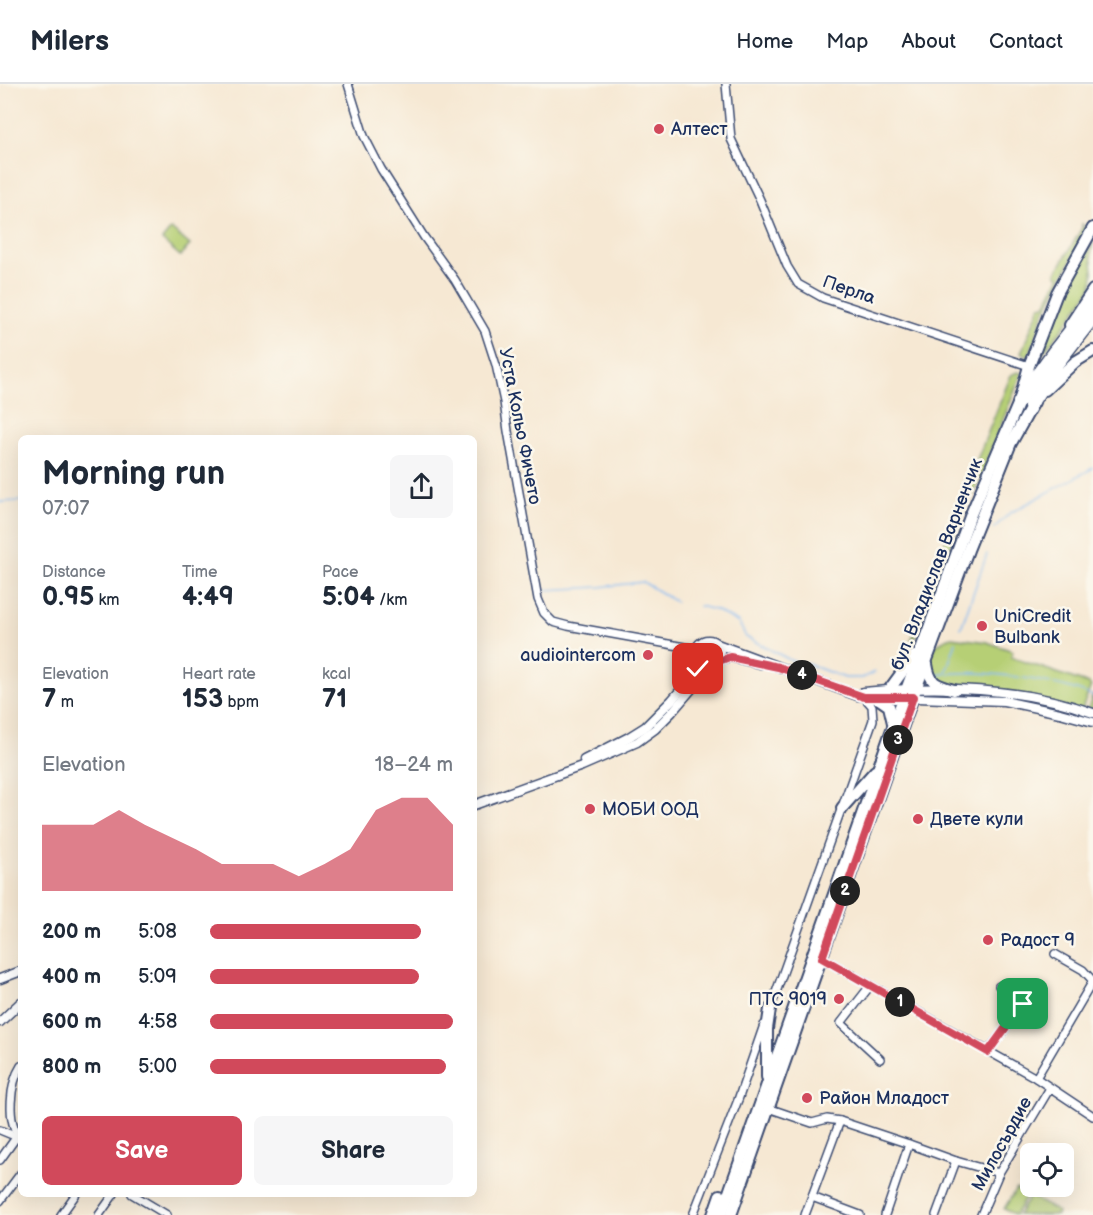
<!DOCTYPE html>
<html lang="en">
<head>
<meta charset="utf-8">
<style>
	:root { --surface:#fff; --page:#f6f6f7; --text:#1f2937; --muted:#747a83; --line:#e0e1e3; --accent:#d1495b }
	body { margin:0; font-family:"Balsamiq Sans",sans-serif; background:var(--page); color:var(--text); height:100vh; display:flex; flex-direction:column; font-size:22px; white-space:nowrap }
	* { box-sizing:border-box; margin:0 }
	p { font-size:20px; color:var(--muted) }
	.icon { flex:none; width:33px; height:33px; fill:none; stroke:currentColor; stroke-width:2; stroke-linecap:round; stroke-linejoin:round }
	.map { position:relative; flex:1; overflow:hidden }
	.drawer { position:absolute; left:18px; top:351px; width:459px; height:762px; display:flex; flex-direction:column; background:var(--surface); border-radius:9px; box-shadow:0 6px 24px #0002 }
	.drawer>* { flex:none }
	.tools { position:absolute; left:1020px; top:1059px; display:grid; gap:12px }
	.tools a { display:grid; place-items:center; width:54px; height:54px; border-radius:9px; background:var(--surface); box-shadow:0 6px 24px #0002; font-size:30px }
	.pin { position:absolute; display:grid; place-items:center; width:51px; height:51px; color:#fff; margin:-26px; border-radius:12px; box-shadow:0 3px 9px #0006 }
	.km { position:absolute; width:30px; height:30px; margin:-15px; border-radius:50%; background:#222; color:#fff; font-size:16px; line-height:30px; text-align:center }
	.round { display:grid; place-items:center; flex:none; width:63px; height:63px; border-radius:9px; background:var(--page) }
	.summary { display:flex; align-items:center; justify-content:space-between; height:102px; padding:0 24px }
	h1 { font-size:33px; font-weight:700; line-height:45px }
	.stats { display:grid; grid-template-columns:repeat(3,1fr); gap:9px; height:102px; padding:6px 24px }
	.stats div { display:grid; align-content:center }
	.stats b { font-size:26px; font-weight:700 }
	.stats small { font-size:16px; font-weight:400 }
	.stats p { font-size:16px }
	.chart { height:168px; padding:12px 24px }
	.chart p { display:flex; justify-content:space-between }
	.chart svg { width:100%; height:108px; margin-top:6px; fill:var(--accent); opacity:.7 }
	.action { display:flex; gap:12px; margin-top:auto; padding:12px 24px }
	.action a { flex:1; height:69px; border-radius:9px; background:var(--accent); color:#fff; font-size:24px; font-weight:700; line-height:69px; text-align:center }
	.action a+a { background:var(--page); color:var(--text) }
	ul { padding:0 24px; list-style:none; font-size:20px }
	li { display:grid; grid-template-columns:96px 72px 1fr; align-items:center; height:45px }
	li i { height:15px; border-radius:8px; background:var(--accent) }
	header { display:flex; align-items:center; gap:36px; box-sizing:border-box; height:84px; padding:0 30px; background:var(--surface); border-bottom:2px solid var(--line) }
	header strong { font-size:28px }
	nav { display:flex; gap:33px; margin-inline-start:auto; font-size:21px }
	.map>svg:first-child { display:block }
</style>
</head>
<body>
<header>
<strong>Milers</strong>
<nav><a>Home</a><a>Map</a><a>About</a><a>Contact</a></nav>
</header>
<div class="map">
<svg width="1093" height="1131" viewBox="0 0 1093 1131">
	<rect width="100%" height="100%" fill="#fbf7ec"/>
	<filter id="ink" filterUnits="userSpaceOnUse"><feTurbulence type="fractalNoise" baseFrequency=".0167" numOctaves="2"/><feDisplacementMap in="SourceGraphic" scale="12" xChannelSelector="R" yChannelSelector="G"/><feConvolveMatrix kernelMatrix="1 2 1 2 8 2 1 2 1" color-interpolation-filters="sRGB"/></filter>
	<filter id="wash" filterUnits="userSpaceOnUse"><feTurbulence type="fractalNoise" baseFrequency=".008" numOctaves="4" result="noise"/><feDisplacementMap in="SourceGraphic" scale="24" xChannelSelector="R" yChannelSelector="G"/><feGaussianBlur stdDeviation="1.35" result="paint"/><feColorMatrix in="noise" values="0 0 0 0 0 0 0 0 0 0 0 0 0 0 0 0 0 1.4 0 .05"/><feComposite in="paint" operator="in"/></filter>
	<g filter="url(#wash)">
		<rect width="100%" height="100%" fill="#f6e8d3"/>
		<!-- green -->
		<g fill="#b6cf75" stroke="#687f6a" stroke-width="1.5">
			<polygon points="1082,139 1086,147 1043,231 1029,272 1021,269 1040,222 1045,221 1059,193 1056,189 1082,144"/>
			<polygon points="171,145 190,161 180,172 162,156"/>
			<polygon points="1093,158 1091,170 1093,188 1092,203 1067,239 1033,281 1062,214"/>
			<polygon points="1017,288 1022,289 976,403 962,425 956,448 906,578 897,590 903,570 906,570 926,518 923,517 952,438 1011,291"/>
			<path d="M952,553l35,5 26,9 -2,6 78,27 2,2 -9,23 6,1 5,-16v28l-89,-21 -77,-4 1,-7h22l-21,-14c2,-21 0,-32 23,-39z"/>
			<polygon points="1016,1105 1027,1112 1015,1131 1004,1125"/>
			<polygon points="1030,1112 1058,1128 1057,1131 1018,1131"/>
		</g>
		<g fill="none" stroke-linecap="round" stroke-linejoin="round">
			<!-- stream -->
			<g stroke="#81b8f1" stroke-width="1.5">
				<polyline points="0,418 21,417"/>
				<polyline points="994,444 1010,429 1093,384"/>
				<polyline points="545,506 600,503 643,498 676,518"/>
				<polyline points="699,522 715,526 739,539 746,553 792,577 805,579 845,594 862,594 875,588"/>
				<polyline points="961,544 987,470"/>
				<polyline points="946,588 956,558"/>
				<path d="M937,591c41,-7 118,5 156,21"/>
			</g>
		</g>
	</g>
	<g filter="url(#ink)">
		<g fill="none" stroke-linecap="round" stroke-linejoin="round">
			<defs>
				<g id="minor">
					<polyline points="348,0 364,52 381,85 424,153 455,196 485,247 496,281 504,318 508,347 538,515 544,529 553,538 568,542 696,565"/>
					<polyline points="726,0 731,55 760,116 787,182 798,200 823,214 1029,282"/>
					<polyline points="1055,870 1083,886 1093,897"/>
					<polyline points="822,874 1036,994 1093,1032"/>
					<polyline points="870,902 841,939 880,975"/>
					<polyline points="769,928 873,636 872,622 864,613"/>
					<path d="M988,967l35,-45c0,-12 -15,-15 -24,-20"/>
					<path d="M21,982c-11,17 -15,56 -1,71l1,-1"/>
					<polyline points="1036,994 1093,897"/>
					<polyline points="768,1024 812,1039 827,1035 840,1037 909,1060 956,1077 999,1089"/>
					<polyline points="0,1046 17,1053"/>
					<polyline points="0,1076 15,1055 21,1054"/>
					<polyline points="132,1110 167,1131"/>
					<polyline points="812,1113 860,1131"/>
					<polyline points="0,1117 21,1089"/>
					<polyline points="61,1131 76,1110"/>
					<polyline points="99,1131 114,1110"/>
					<polyline points="693,1131 738,1016 764,941"/>
					<polyline points="805,1131 840,1037"/>
					<polyline points="885,1131 909,1060"/>
					<polyline points="936,1131 956,1077"/>
					<polyline points="981,1131 999,1089 1050,1004"/>
				</g>
				<g id="tertiary">
					<circle cx="708" cy="568" r="12"/>
					<polyline points="717,560 858,612 1004,617 1060,629 1093,638"/>
					<polyline points="717,577 730,573 760,580"/>
					<path d="M863,608c74,-7 160,-5 230,21"/>
					<polyline points="584,676 629,653 645,643 672,616 694,591 697,585 698,575"/>
					<polyline points="474,721 582,682 637,658 655,645 672,628 714,579"/>
					<polyline points="0,895 21,887"/>
					<polyline points="0,938 21,918"/>
				</g>
				<g id="primary">
					<polyline points="1070,241 1093,206"/>
					<polyline points="1045,306 1075,278 1093,267"/>
					<path d="M927,580c3,20 9,21 27,26"/>
					<polyline points="889,606 914,572"/>
					<polyline points="876,613 889,622 893,639"/>
					<polyline points="842,724 875,687"/>
					<polyline points="767,993 767,945 770,925"/>
					<polyline points="713,1131 720,1111"/>
					<polyline points="721,1131 903,614 971,430 1019,318 1029,282 1057,209 1093,144"/>
					<polyline points="731,1131 913,613 968,466 1011,359 1034,318"/>
				</g>
				<g id="motorway">
					<path d="M1019,318c23,-37 45,-66 74,-98"/>
					<polyline points="1030,322 1057,280 1093,234"/>
				</g>
			</defs>
			<!-- minor casing -->
			<use href="#minor" stroke="#3c4b70" stroke-width="10"/>
			<!-- tertiary casing -->
			<use href="#tertiary" stroke="#3c4b70" stroke-width="11"/>
			<!-- primary casing -->
			<use href="#primary" stroke="#3c4b70" stroke-width="14"/>
			<!-- motorway casing -->
			<use href="#motorway" stroke="#3c4b70" stroke-width="15"/>
			<!-- minor -->
			<use href="#minor" stroke="#fff" stroke-width="7"/>
			<!-- tertiary -->
			<use href="#tertiary" stroke="#fff" stroke-width="8"/>
			<!-- primary -->
			<use href="#primary" stroke="#fff" stroke-width="10"/>
			<!-- motorway -->
			<use href="#motorway" stroke="#fff" stroke-width="12"/>
		</g>
	</g>
	<g fill="none" stroke-linecap="round" stroke-linejoin="round" filter="url(#ink)">
		<defs>
			<polyline id="route" points="698,585 698,575 704,580 710,580 730,573 778,583 864,613 913,613 822,874 988,968 1023,920"/>
		</defs>
		<!-- route casing -->
		<use href="#route" stroke="#fff" stroke-width="12"/>
		<!-- route -->
		<use href="#route" stroke="#d1495b" stroke-width="8"/>
	</g>
	<!-- markers -->
	<g fill="#d1495b" stroke="#fbf7ec" stroke-width="2">
		<circle cx="659" cy="45" r="6"/>
		<circle cx="982" cy="542" r="6"/>
		<circle cx="648" cy="571" r="6"/>
		<circle cx="590" cy="725" r="6"/>
		<circle cx="918" cy="735" r="6"/>
		<circle cx="988" cy="856" r="6"/>
		<circle cx="839" cy="915" r="6"/>
		<circle cx="807" cy="1014" r="6"/>
	</g>
	<g text-anchor="middle" dominant-baseline="central" stroke-width="5" stroke-linejoin="round" paint-order="stroke">
		<!-- poi labels -->
		<g font-size="18" fill="#1b2f5e" stroke="#fbf7ec" text-anchor="start">
			<text x="671" y="45">Алтест</text>
			<text x="994" y="532">UniCredit<tspan x="994" dy="21">Bulbank</tspan></text>
			<text x="636" y="571" text-anchor="end">audiointercom</text>
			<text x="602" y="725">МОБИ ООД</text>
			<text x="930" y="735">Двете кули</text>
			<text x="1000" y="856">Радост 9</text>
			<text x="827" y="915" text-anchor="end">ПТС 9019</text>
			<text x="819" y="1014">Район Младост</text>
		</g>
		<!-- street labels -->
		<g font-size="18" fill="#1b2f5e" stroke="#fbf7ec">
			<text transform="translate(849 206) rotate(19)">Перла</text>
			<text transform="translate(520 342) rotate(79)">Уста Кольо Фичето</text>
			<text transform="translate(937 480) rotate(-69)">бул. Владислав Варненчик</text>
			<text transform="translate(1002 1060) rotate(-61)">Милосърдие</text>
		</g>
	</g>
</svg>
<div class="tools">
<a><svg class="icon" aria-label="locate" viewBox="0 0 24 24"><circle cx="12" cy="12" r="6"/><path d="M12 2v4M12 18v4M2 12h4M18 12h4"/></svg></a>
</div>
<div class="pin" style="left:1023px;top:920px;background:#1e9e55"><svg class="icon" aria-label="arrive" viewBox="0 0 24 24"><path d="M6 21V4h12l-3 4 3 4H6"/></svg></div>
<div class="pin" style="left:698px;top:585px;background:#d93025"><svg class="icon" aria-label="check" viewBox="0 0 24 24"><path d="M5 12l5 5 9-10"/></svg></div>
<b class="km" style="left:900px;top:918px">1</b>
<b class="km" style="left:845px;top:807px">2</b>
<b class="km" style="left:898px;top:656px">3</b>
<b class="km" style="left:802px;top:591px">4</b>
<section class="drawer">
<div class="summary"><div><h1>Morning run</h1><p>07:07</p></div><a class="round"><svg class="icon" aria-label="share" viewBox="0 0 24 24"><path d="M12 15V3M7 8l5-5 5 5M5 13v7h14v-7"/></svg></a></div>
<div class="stats">
<div><p>Distance</p><b>0.95<small> km</small></b></div>
<div><p>Time</p><b>4:49</b></div>
<div><p>Pace</p><b>5:04<small> /km</small></b></div>
</div>
<div class="stats">
<div><p>Elevation</p><b>7<small> m</small></b></div>
<div><p>Heart rate</p><b>153<small> bpm</small></b></div>
<div><p>kcal</p><b>71</b></div>
</div>
<div class="chart"><p><span>Elevation</span>18–24 m</p>
<svg viewBox="0 0 160 44" preserveAspectRatio="none"><path d="M0 44V17L10 17L20 17L30 11L40 17L50 22L60 27L70 33L80 33L90 33L100 38L110 33L120 27L130 11L140 6L150 6L160 17V44z"/></svg>
</div>
<ul>
<li><b>200 m</b>5:08<i style="width:87%"></i></li>
<li><b>400 m</b>5:09<i style="width:86%"></i></li>
<li><b>600 m</b>4:58<i style="width:100%"></i></li>
<li><b>800 m</b>5:00<i style="width:97%"></i></li>
</ul>
<div class="action"><a>Save</a><a>Share</a></div>
</section>
</div>
</body>
</html>
